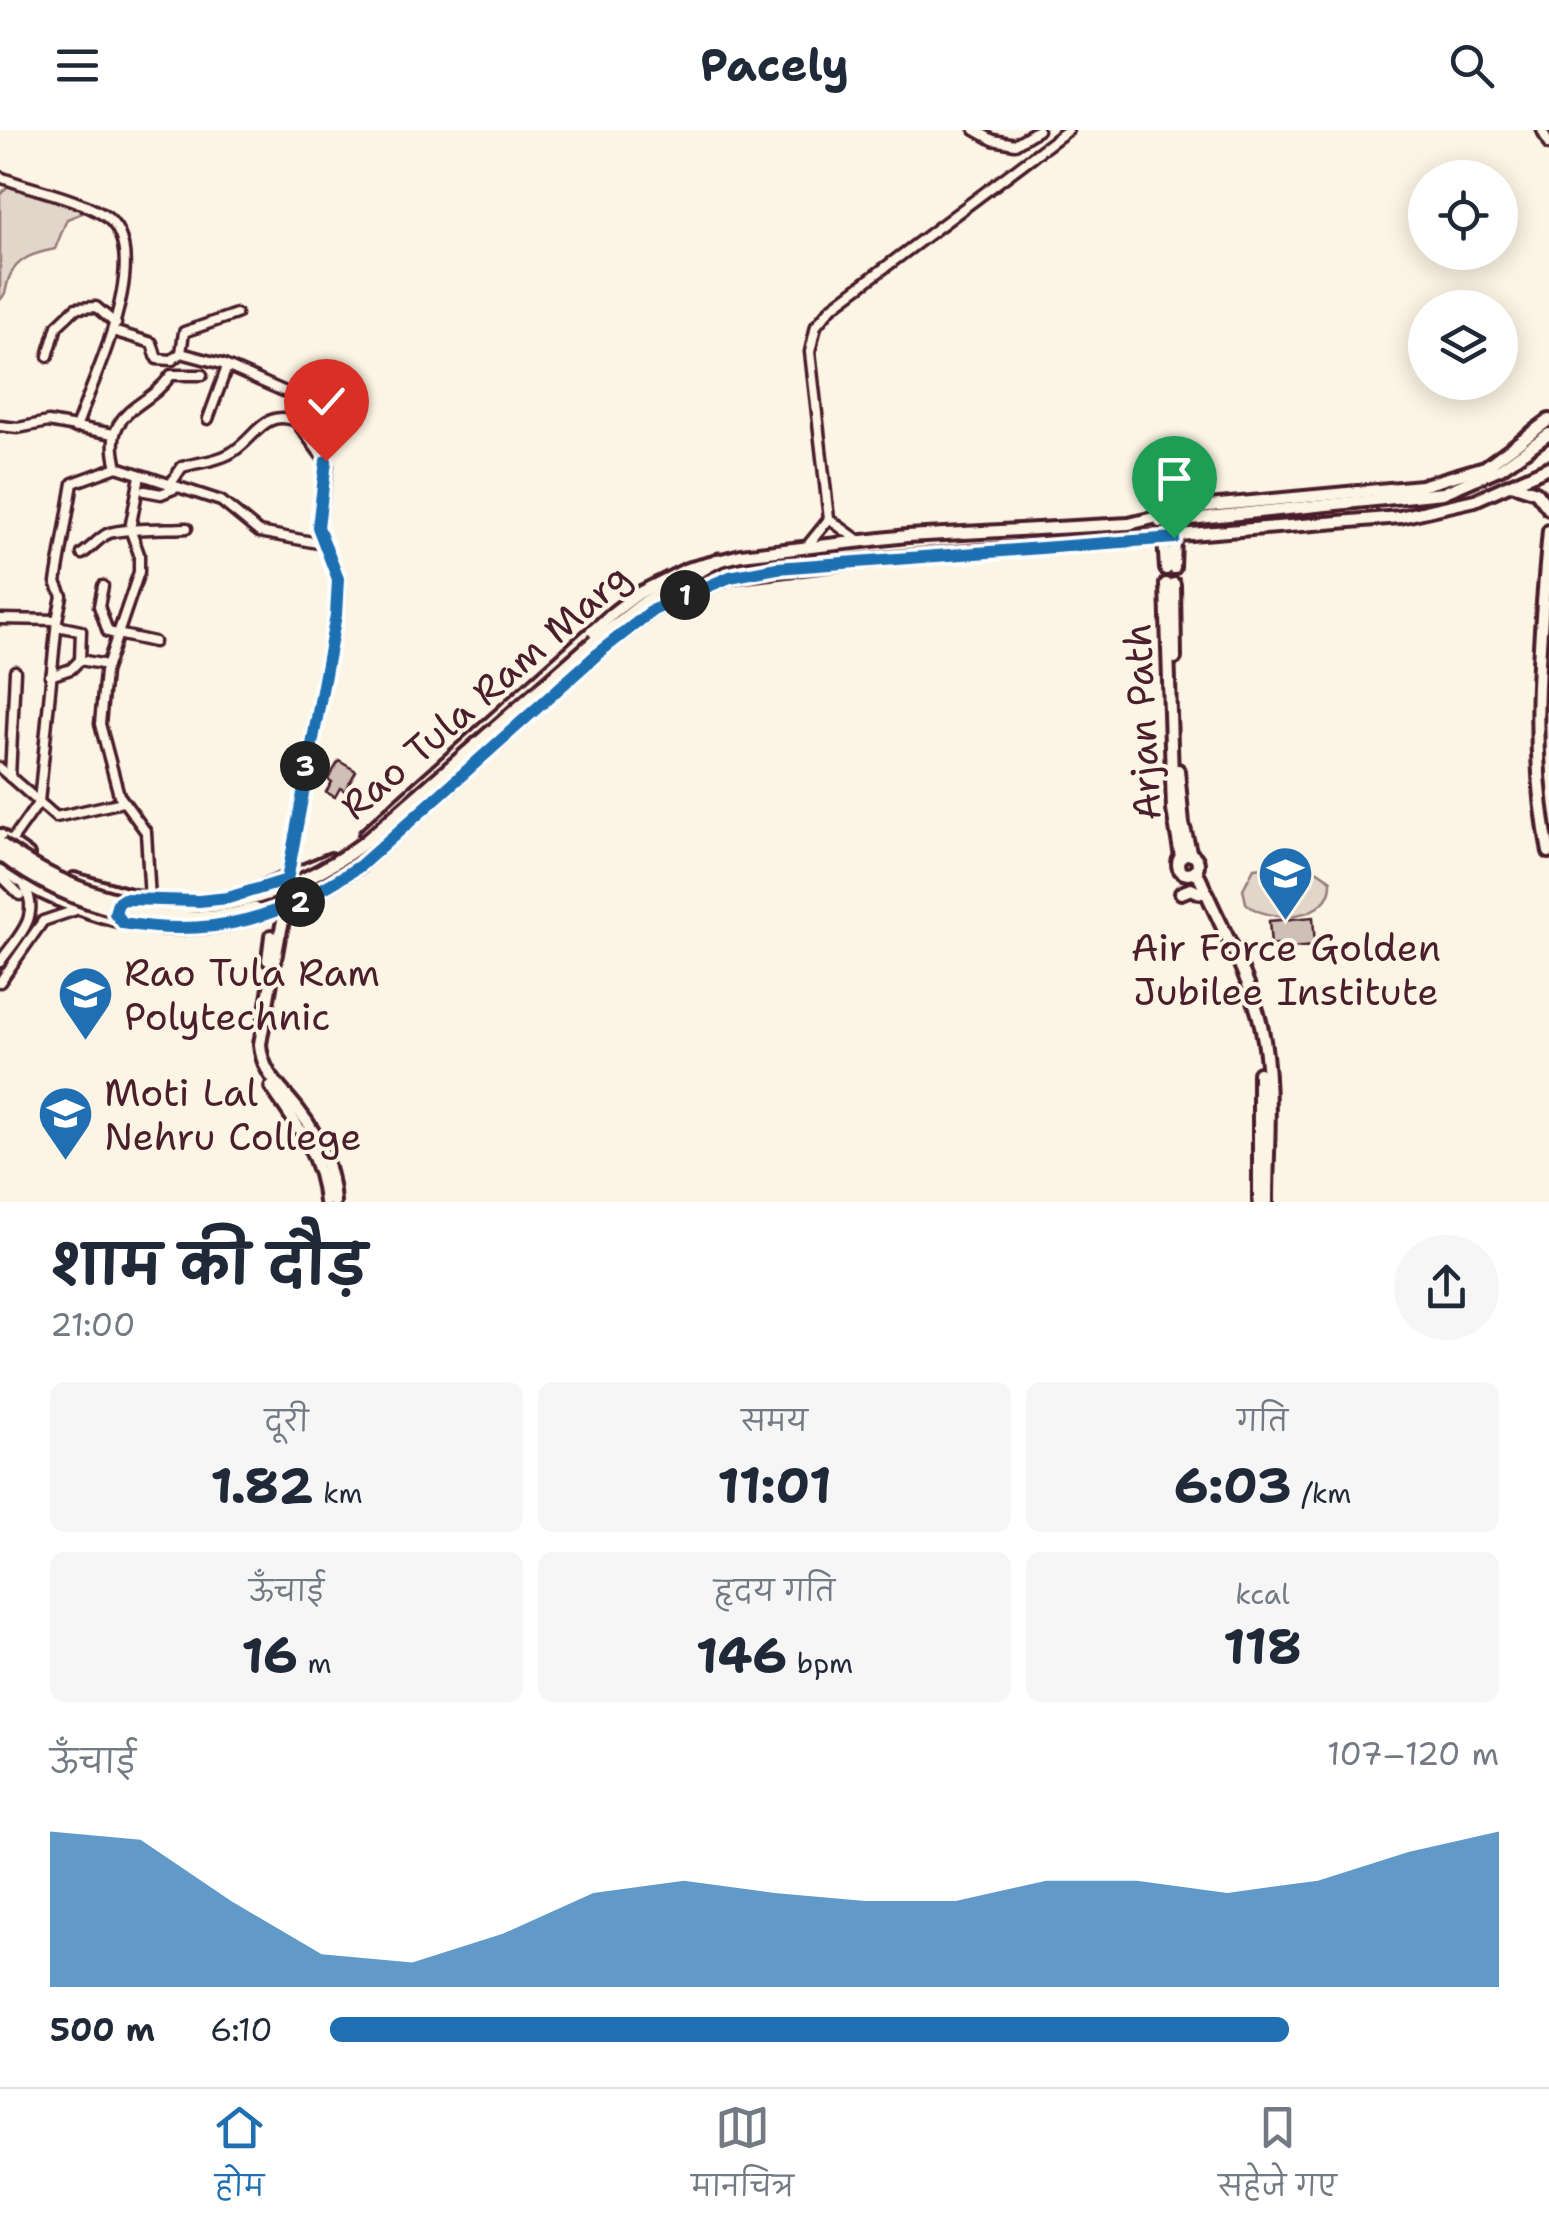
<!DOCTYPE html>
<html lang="hi">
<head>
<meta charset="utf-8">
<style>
	:root { --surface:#fff; --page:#f6f6f7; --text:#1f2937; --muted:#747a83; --line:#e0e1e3; --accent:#1f6fb2 }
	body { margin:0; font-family:"Shantell Sans","Playpen Sans Deva",sans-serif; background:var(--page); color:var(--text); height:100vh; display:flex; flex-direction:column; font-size:38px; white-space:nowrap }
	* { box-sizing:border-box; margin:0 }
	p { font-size:32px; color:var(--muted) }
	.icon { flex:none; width:55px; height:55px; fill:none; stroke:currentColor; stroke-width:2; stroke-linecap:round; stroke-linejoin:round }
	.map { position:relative; height:1072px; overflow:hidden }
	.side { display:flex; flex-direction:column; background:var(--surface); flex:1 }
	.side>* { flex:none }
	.controls { position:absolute; left:1408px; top:30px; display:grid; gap:20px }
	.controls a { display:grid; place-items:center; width:110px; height:110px; border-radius:50%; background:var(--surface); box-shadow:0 5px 25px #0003; font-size:50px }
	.pin { position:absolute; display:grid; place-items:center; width:85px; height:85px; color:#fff; margin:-102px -42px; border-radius:50% 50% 50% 0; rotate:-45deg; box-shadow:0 0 10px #0007 }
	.pin .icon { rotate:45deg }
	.km { position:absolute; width:50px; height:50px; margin:-25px; border-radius:50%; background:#222; color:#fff; font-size:28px; line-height:50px; text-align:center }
	.round { display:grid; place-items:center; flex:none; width:105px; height:105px; border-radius:52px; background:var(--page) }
	.summary { display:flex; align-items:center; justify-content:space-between; height:170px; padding:0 50px }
	h1 { font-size:55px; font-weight:700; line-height:75px }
	.figures { display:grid; grid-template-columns:repeat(3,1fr); gap:15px; height:170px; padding:10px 50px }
	.figures div { display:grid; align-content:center; border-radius:15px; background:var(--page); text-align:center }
	.figures b { font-size:50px; font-weight:700 }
	.figures small { font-size:28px; font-weight:400 }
	.figures p { font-size:28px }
	.chart { height:280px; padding:20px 50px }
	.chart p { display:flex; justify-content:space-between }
	.chart svg { width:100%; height:180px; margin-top:10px; fill:var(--accent); opacity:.7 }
	ul { padding:0 50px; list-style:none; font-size:32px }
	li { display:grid; grid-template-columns:160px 120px 1fr; align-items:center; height:75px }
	li i { height:25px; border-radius:12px; background:var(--accent) }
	header { display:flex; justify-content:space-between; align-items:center; height:130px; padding:0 50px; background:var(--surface); font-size:45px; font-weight:700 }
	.dock { display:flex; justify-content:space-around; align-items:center; height:140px; border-top:2px solid var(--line); background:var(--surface); font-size:28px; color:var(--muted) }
	.dock a { display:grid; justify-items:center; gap:5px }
	.dock .selected { color:var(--accent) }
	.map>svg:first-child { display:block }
</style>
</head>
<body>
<header><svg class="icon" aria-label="menu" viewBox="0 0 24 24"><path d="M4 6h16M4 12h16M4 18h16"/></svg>Pacely<svg class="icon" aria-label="search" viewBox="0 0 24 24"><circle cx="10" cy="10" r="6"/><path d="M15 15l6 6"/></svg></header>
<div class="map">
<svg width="1549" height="1072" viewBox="0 0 1549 1072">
	<rect width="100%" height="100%" fill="#fcf5e5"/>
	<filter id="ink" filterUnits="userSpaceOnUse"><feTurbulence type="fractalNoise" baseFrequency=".01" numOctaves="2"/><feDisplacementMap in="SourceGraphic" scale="20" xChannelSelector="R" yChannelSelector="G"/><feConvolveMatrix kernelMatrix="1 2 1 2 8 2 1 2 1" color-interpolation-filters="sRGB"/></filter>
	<g filter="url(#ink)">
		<!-- green -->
		<g fill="#e2d5ca" stroke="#967a7a" stroke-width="2.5">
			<path d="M16,47l72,34 -21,8 -12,30c-19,4 -38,8 -46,29 -4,10 -1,14 -9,22v-105z"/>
			<path d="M1306,733l25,17c3,40 -64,45 -85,23l-3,-14 11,-21z"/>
		</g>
		<!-- building -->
		<g fill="#cfc0b7" stroke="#4a1f2b" stroke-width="2.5">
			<polygon points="339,631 356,641 345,661 340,658 335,667 326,662 332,652 328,649"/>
			<polygon points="1313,787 1315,816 1278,819 1277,814 1271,815 1269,791"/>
		</g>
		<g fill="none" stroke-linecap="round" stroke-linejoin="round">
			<defs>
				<g id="minor">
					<polyline points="975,0 993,10 1015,14 1038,0"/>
					<polyline points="1542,0 1549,15"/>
					<path d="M0,47c33,13 71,19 102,37 58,34 -11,168 -26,214"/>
					<polyline points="236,184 184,202 181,223 222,234 290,264 293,268 291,288"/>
					<polyline points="116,202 152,213 157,229 172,230 181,223"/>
					<polyline points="48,226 57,196 76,178 96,177 116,194"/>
					<path d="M202,245h-31c-25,36 -70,33 -54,92l104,34 38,31 64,12"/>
					<polyline points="208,289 227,237"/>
					<polyline points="0,296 18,298 48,292 114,304"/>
					<polyline points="140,346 130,399 139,424 139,442 105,542 100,594 119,665 146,702 150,770"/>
					<path d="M172,352l10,-15c16,-5 32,-5 47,-13 26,-13 33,-46 67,-33l32,44 -9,62 19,52 -3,36 -48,266"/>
					<polyline points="145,361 161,364 178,357"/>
					<polyline points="829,389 858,410"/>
					<polyline points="808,415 829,389 810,222 816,196 831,178 1068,0"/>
					<path d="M82,424c9,-6 16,-15 25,-20 12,-6 61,-5 80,-6"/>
					<polyline points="103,456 99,476 108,502 154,512"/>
					<polyline points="0,489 57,490 39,672 10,713"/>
					<polyline points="57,490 62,466 56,452 73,353 117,337"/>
					<polyline points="57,496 81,501 80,530"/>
					<polyline points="50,546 71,539 80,530 107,535"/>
					<polyline points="0,638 56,687 123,672"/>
					<polyline points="10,647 15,541"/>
					<polyline points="0,745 20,765"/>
					<path d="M0,832c18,-26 42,-45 24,-77"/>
					<polyline points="0,852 43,791 79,779"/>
				</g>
				<g id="major">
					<polyline points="1512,354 1536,362 1549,379"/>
					<polyline points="1160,392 1443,363 1501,338 1549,304"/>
					<path d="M1549,401c-9,104 -21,219 0,321"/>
					<polyline points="1164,408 1166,439"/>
					<polyline points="1174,438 1175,408"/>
					<polyline points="1166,454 1173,680 1181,727"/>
					<polyline points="1174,454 1175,528"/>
					<polyline points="1178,640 1183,694 1191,725"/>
					<polyline points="0,705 28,725"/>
					<polyline points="365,705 614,482 639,463 687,439 741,425 907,406 1129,394 1198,377 1421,356 1485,337 1549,290"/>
					<circle cx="1188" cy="734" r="10"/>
					<path d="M0,736c26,22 56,34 89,46 101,35 184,11 271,-46l242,-217 51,-39 77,-33 129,-16 541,-44 75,-17 74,-33"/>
					<path d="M1196,739c21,52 52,101 65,156 13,57 6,120 6,177"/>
					<polyline points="74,749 148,770"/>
					<polyline points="254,761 331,729"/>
					<polyline points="1181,763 1191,759 1200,763"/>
					<polyline points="280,804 286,778"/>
					<path d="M279,807l-19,107c2,31 23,45 40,68 20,25 32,58 34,90"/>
					<polyline points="268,830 271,806"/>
					<polyline points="1259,943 1259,1072"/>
					<path d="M271,957c25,36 51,70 54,115"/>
				</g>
				<g id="highway">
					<polyline points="595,511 645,472 719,430"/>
					<polyline points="255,779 360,736"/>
				</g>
			</defs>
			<!-- minor casing -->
			<use href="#minor" stroke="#4a1f2b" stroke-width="15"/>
			<!-- major casing -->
			<use href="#major" stroke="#4a1f2b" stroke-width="18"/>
			<!-- highway casing -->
			<use href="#highway" stroke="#4a1f2b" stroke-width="19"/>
			<!-- minor -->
			<use href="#minor" stroke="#fcf5e5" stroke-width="8"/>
			<!-- major -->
			<use href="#major" stroke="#fcf5e5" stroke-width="10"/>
			<!-- highway -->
			<use href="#highway" stroke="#fcf5e5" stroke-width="11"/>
			<defs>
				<g id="highway-bridge">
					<path d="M0,714c118,85 247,85 364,-1l231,-202"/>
					<path d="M0,724c72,55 166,79 255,55"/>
				</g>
			</defs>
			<!-- highway-bridge casing -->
			<use href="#highway-bridge" stroke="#4a1f2b" stroke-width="19" stroke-linecap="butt"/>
			<!-- highway-bridge -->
			<use href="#highway-bridge" stroke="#fcf5e5" stroke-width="11"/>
		</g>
	</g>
	<g fill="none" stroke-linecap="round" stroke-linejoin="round" filter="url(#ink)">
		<defs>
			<path id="route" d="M326,331l-8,66 20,52 -2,36 -49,265 -59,18 -29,3 -75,-2 -6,4 -3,10 8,10c92,16 160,-6 237,-57l242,-216 51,-40 77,-33 47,-9 397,-30"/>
		</defs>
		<!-- route casing -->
		<use href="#route" stroke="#fff" stroke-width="20"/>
		<!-- route -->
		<use href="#route" stroke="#1f6fb2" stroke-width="12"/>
	</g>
	<!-- icons -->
	<defs>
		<symbol id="school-pin" viewBox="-11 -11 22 30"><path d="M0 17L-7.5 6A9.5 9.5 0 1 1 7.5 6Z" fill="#1f6fb2" stroke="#fcf5e5"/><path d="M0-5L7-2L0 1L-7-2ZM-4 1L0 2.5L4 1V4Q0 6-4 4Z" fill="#fff"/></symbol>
		<symbol id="university-pin" viewBox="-11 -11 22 30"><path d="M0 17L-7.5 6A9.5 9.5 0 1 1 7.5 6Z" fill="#1f6fb2" stroke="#fcf5e5"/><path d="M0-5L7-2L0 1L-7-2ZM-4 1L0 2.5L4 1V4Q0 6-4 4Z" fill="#fff"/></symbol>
	</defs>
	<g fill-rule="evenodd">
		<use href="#school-pin" x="1254" y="712" width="63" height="86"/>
		<use href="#university-pin" x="54" y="832" width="63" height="86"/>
		<use href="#university-pin" x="34" y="952" width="63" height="86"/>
	</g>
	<g text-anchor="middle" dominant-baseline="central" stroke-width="8" stroke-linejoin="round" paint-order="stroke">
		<!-- street labels -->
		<g font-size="38" fill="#4a1f2b" stroke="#fcf5e5">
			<text transform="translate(485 561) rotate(-41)">Rao Tula Ram Marg</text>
			<text transform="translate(1142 592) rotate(-93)">Arjan Path</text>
		</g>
		<!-- poi labels -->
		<g font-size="38" fill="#4a1f2b" stroke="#fcf5e5" text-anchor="start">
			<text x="1286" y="817" text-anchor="middle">Air Force Golden<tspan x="1286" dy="44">Jubilee Institute</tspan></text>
			<text x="124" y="842">Rao Tula Ram<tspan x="124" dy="44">Polytechnic</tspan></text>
			<text x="104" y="962">Moti Lal<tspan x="104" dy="44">Nehru College</tspan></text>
		</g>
	</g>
</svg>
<div class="controls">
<a><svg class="icon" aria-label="locate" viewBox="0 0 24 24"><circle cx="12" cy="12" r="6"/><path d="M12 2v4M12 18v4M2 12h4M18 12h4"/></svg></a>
<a><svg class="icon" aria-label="layers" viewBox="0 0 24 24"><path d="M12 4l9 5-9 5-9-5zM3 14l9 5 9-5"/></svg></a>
</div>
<div class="pin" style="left:1174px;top:408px;background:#1e9e55"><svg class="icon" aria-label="arrive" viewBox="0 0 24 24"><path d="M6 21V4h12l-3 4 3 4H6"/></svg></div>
<div class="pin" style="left:326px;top:331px;background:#d93025"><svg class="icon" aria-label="check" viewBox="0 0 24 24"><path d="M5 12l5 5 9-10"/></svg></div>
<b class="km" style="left:685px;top:465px">1</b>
<b class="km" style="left:300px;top:772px">2</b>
<b class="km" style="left:305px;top:636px">3</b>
</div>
<section class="side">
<div class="summary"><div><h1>शाम की दौड़</h1><p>21:00</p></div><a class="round"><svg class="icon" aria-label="share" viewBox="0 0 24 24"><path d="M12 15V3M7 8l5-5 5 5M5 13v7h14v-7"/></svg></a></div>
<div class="figures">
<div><p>दूरी</p><b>1.82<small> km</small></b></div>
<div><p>समय</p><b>11:01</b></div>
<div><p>गति</p><b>6:03<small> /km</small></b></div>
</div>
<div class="figures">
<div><p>ऊँचाई</p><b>16<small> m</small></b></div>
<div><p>हृदय गति</p><b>146<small> bpm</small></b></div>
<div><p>kcal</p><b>118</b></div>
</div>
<div class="chart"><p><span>ऊँचाई</span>107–120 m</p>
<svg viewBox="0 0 160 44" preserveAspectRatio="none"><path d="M0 44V6L10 8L20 23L30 36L40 38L50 31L60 21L70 18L80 21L90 23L100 23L110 18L120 18L130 21L140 18L150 11L160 6V44z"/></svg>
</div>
<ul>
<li><b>500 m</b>6:10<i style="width:82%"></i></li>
</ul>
</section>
<nav class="dock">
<a class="selected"><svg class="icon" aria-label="home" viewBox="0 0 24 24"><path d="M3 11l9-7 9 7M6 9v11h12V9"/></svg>होम</a>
<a><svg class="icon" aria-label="map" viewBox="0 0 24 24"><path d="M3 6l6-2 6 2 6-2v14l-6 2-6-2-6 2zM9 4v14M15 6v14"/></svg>मानचित्र</a>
<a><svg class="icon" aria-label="saved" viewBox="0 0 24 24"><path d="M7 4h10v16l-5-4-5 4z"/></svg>सहेजे गए</a>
</nav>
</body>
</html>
